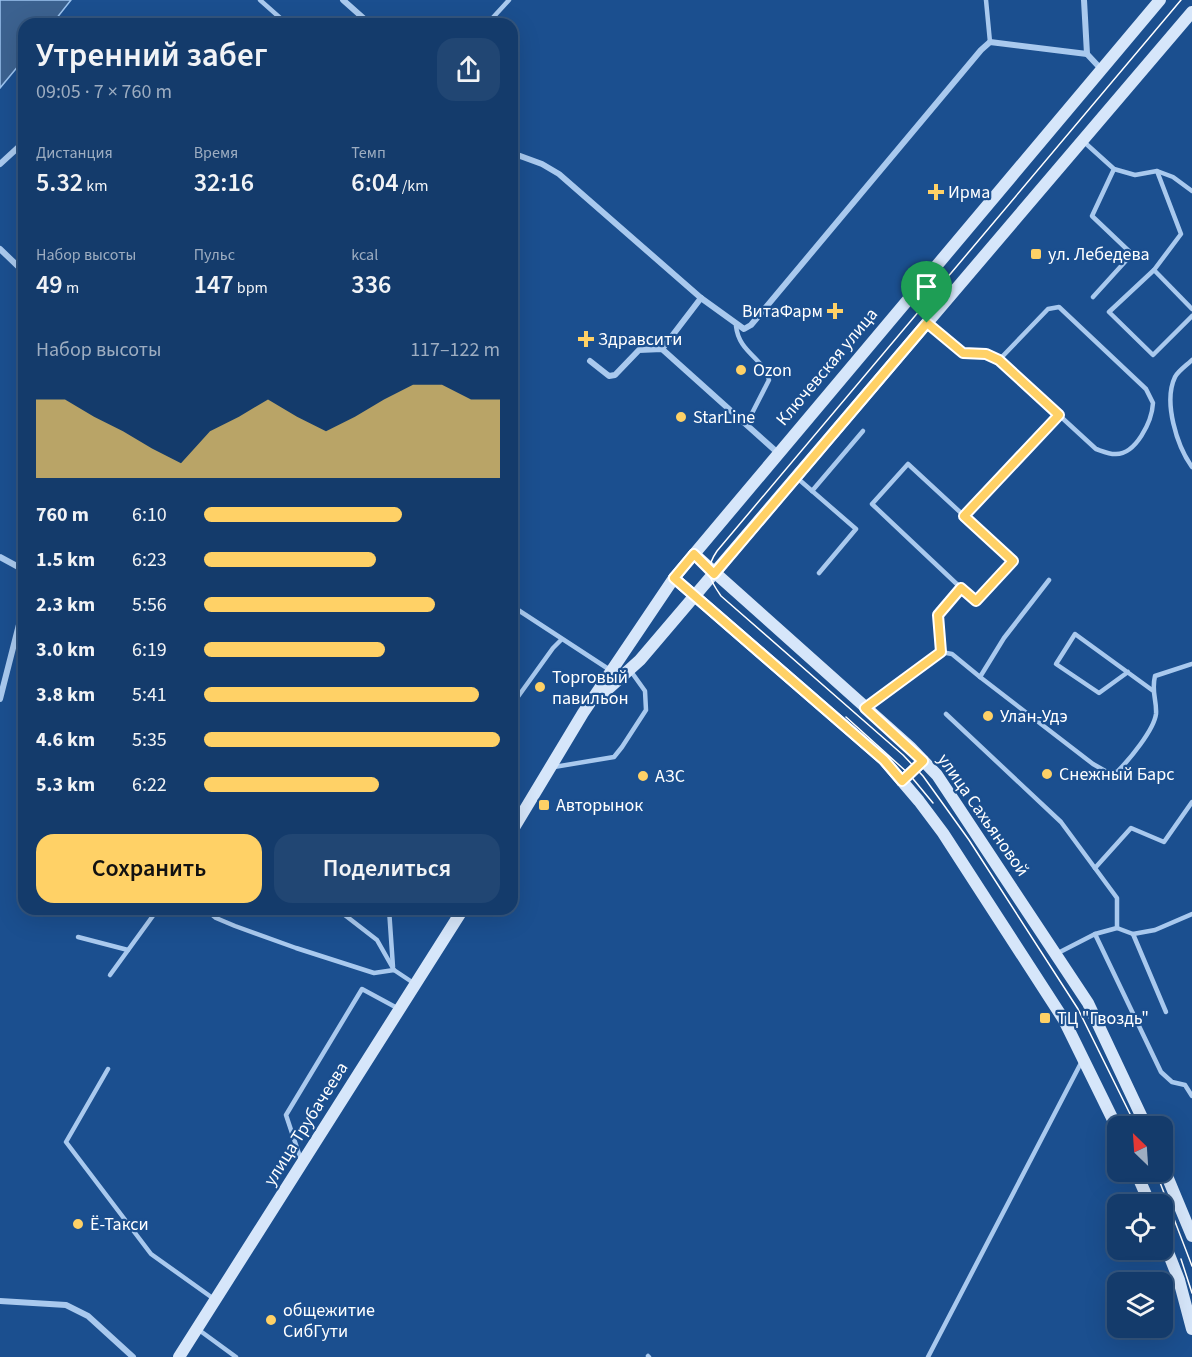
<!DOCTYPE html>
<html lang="ru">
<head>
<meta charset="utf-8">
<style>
	:root { --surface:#143b6b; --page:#214673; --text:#f1f3f6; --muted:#9dadc1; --line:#33557e; --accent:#ffd166 }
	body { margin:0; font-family:"Source Sans 3",sans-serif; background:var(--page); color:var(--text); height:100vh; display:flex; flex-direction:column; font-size:22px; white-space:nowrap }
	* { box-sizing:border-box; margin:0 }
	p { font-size:20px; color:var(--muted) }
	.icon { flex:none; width:33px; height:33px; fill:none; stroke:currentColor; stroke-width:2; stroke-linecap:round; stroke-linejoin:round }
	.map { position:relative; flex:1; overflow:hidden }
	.sheet { position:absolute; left:18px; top:18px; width:500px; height:897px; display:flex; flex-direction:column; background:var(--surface); border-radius:18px; box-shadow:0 6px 24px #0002,0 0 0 2px var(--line) }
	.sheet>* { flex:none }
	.needle { width:39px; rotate:335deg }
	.fabs { position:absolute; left:1107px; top:1116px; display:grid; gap:12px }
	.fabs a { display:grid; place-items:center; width:66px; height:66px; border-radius:12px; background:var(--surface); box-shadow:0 6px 24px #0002,0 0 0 2px var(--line); font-size:30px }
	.pin { position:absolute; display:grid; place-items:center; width:51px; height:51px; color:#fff; margin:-62px -26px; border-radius:50% 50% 50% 0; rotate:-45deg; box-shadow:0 0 6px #0007 }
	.pin .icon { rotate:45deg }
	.round { display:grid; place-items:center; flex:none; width:63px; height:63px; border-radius:18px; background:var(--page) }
	.headline { display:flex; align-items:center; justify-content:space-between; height:102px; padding:0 18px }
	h1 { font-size:33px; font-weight:600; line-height:45px }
	.figures { display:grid; grid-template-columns:repeat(3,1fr); gap:9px; height:102px; padding:6px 18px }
	.figures div { display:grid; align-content:center }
	.figures b { font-size:26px; font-weight:600 }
	.figures small { font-size:16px; font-weight:400 }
	.figures p { font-size:16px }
	.chart { height:168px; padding:12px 18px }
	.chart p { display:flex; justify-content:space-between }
	.chart svg { width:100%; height:108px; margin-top:6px; fill:var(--accent); opacity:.7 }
	.button { display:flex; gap:12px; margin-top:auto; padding:12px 18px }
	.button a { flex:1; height:69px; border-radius:18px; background:var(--accent); color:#111; font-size:24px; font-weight:600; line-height:69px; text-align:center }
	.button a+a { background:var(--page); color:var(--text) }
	ul { padding:0 18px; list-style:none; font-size:20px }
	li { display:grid; grid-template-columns:96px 72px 1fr; align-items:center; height:45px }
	li i { height:15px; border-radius:8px; background:var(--accent) }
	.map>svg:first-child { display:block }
</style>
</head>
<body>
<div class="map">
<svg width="1192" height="1357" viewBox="0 0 1192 1357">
	<rect width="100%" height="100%" fill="#1b4f8f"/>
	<!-- water -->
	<polygon fill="#3c6290" stroke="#9cc4f0" stroke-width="1.5" points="0,0 71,0 52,24 24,24 24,59 0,88"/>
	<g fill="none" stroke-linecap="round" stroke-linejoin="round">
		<!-- lane -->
		<g stroke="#a9c9ee" stroke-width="4.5">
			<polyline points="260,0 287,24"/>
			<polyline points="986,0 990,42"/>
			<polyline points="487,24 509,0"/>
			<polyline points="1083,141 1114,169 1135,175 1157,171 1173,177 1192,191"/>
			<polyline points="1157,171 1181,234 1154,270 1109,312 1153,355 1192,316"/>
			<polyline points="1154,270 1192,309"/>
			<polyline points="1093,297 1132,254 1092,216 1114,169"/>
			<path d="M929,325l34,28 23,1 13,6 97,89c6,2 13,5 19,5 21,1 37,-33 38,-51l-7,-14 -87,-82 -11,2 -49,51"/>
			<path d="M736,326c3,27 27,31 33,54l-23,45"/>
			<path d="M1192,360c-5,5 -14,11 -17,17 -12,25 2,69 17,90"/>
			<polyline points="796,477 856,529 819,573"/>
			<polyline points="812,491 863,431"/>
			<polyline points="964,516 1059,415"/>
			<polyline points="512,606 610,670"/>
			<polyline points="512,632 512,633"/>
			<polyline points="941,652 938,615 961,588 976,601 1013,561 908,464 872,504 961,588"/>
			<polyline points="1128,672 1099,693 1056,664 1075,634 1152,690"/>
			<path d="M980,677l113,87 14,8h10c12,-12 37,-42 39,-58 1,-14 -5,-22 -1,-38l37,-12"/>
			<polyline points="512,705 553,648 561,640"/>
			<polyline points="867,706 941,652 952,654 980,677 1004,638 1049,580"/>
			<polyline points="946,714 1061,822 1117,898 1117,928 1095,934 1058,953"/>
			<polyline points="554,767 614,757 622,747 646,710 645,691 630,670"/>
			<polyline points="1095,868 1131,828 1164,842 1192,802"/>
			<polyline points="205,909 216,918 235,926 296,948 374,973 394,970 415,984"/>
			<polyline points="337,909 377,940 394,970"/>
			<polyline points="389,909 393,967"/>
			<polyline points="1117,928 1133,934 1166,1012"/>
			<polyline points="1095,934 1161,1072 1172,1082 1185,1085 1192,1096"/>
			<polyline points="1133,934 1155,930 1192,914"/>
			<polyline points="78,937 128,950"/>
			<polyline points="110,975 155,913 163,909"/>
			<polyline points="108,1069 66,1142 151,1254 214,1299"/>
			<polyline points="301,1160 286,1115 362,989 399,1009"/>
			<polyline points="199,1330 236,1357"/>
			<polyline points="648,1356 649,1357"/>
			<polyline points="928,1357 1082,1061"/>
		</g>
		<!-- street -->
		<g stroke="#a9c9ee" stroke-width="6">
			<polyline points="343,0 370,24"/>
			<polyline points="1084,0 1087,54 1101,69"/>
			<polyline points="512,153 542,164 559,174 701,298 744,329 751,325 981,50 990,42 1087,54"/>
			<polyline points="0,164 24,142"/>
			<polyline points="0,249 24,272"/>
			<polyline points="662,349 701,298"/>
			<polyline points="590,361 609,376 615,375 639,350 662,349 778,453"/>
			<polyline points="0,557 24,570"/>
			<polyline points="0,699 24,605"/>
			<polyline points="0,1301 66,1305 88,1316 133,1357"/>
		</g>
		<!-- secondary -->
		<g stroke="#d6e6fa" stroke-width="12">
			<polyline points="694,554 910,747 937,775 1088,1003 1146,1126"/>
			<polyline points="674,578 884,760 919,801 943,833 1064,1020 1118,1130"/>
			<polyline points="598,698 640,660 1192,12"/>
			<polyline points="902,781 923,761"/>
			<polyline points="512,831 583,713 674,578 1160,0"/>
			<polyline points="1162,1164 1192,1236"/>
			<polyline points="1136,1172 1150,1204"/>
			<polyline points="1162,1237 1179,1280 1192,1329"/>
			<polyline points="179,1357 463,909"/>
		</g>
		<!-- tram -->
		<g stroke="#fff" stroke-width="1.5">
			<polyline points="846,717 909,774 933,803"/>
			<path d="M1136,1126l-58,-117 -109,-169 -46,-64 -20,-21 -182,-159c-12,-17 -17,-26 -4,-45l464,-551"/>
			<polyline points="1156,1172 1192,1266"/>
			<polyline points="1181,1259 1192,1293"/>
		</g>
	</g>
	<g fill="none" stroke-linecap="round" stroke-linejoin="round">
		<defs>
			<polygon id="route" points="927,323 963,353 986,354 999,360 1059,415 964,516 1013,561 976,601 961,588 938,615 941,652 865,708 923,761 902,781 884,760 674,578 694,554 714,574"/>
		</defs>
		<!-- route casing -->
		<use href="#route" stroke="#fff" stroke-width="12"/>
		<!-- route -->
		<use href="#route" stroke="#ffd166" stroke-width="8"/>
	</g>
	<!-- markers -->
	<g fill="#ffd166" stroke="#1b4f8f" stroke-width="2">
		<path d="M933 183h6v6h6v6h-6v6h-6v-6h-6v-6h6z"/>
		<rect x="1030" y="248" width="12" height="12" rx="3"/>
		<path d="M832 302h6v6h6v6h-6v6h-6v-6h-6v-6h6z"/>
		<path d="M583 330h6v6h6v6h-6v6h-6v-6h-6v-6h6z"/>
		<circle cx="741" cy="370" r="6"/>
		<circle cx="681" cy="417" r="6"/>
		<circle cx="540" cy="687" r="6"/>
		<circle cx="988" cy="716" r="6"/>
		<circle cx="1047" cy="774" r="6"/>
		<circle cx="643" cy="776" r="6"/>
		<rect x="538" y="799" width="12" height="12" rx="3"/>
		<rect x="1039" y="1012" width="12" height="12" rx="3"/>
		<circle cx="78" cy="1224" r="6"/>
		<circle cx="271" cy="1320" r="6"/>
	</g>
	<g text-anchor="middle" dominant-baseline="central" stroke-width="4.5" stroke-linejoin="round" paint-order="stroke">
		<!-- poi labels -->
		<g font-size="18" fill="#fff" stroke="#1b4f8f" text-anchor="start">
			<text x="948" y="192">Ирма</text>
			<text x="1048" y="254">ул. Лебедева</text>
			<text x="823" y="311" text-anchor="end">ВитаФарм</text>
			<text x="598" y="339">Здравсити</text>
			<text x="753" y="370">Ozon</text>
			<text x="693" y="417">StarLine</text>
			<text x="552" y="677">Торговый<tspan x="552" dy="21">павильон</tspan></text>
			<text x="1000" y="716">Улан-Удэ</text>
			<text x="1059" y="774">Снежный Барс</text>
			<text x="655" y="776">АЗС</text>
			<text x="556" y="805">Авторынок</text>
			<text x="1057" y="1018">ТЦ "Гвоздь"</text>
			<text x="90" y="1224">Ё-Такси</text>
			<text x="283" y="1310">общежитие<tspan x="283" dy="21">СибГути</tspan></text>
		</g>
		<!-- street labels -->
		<g font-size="18" fill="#fff" stroke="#1b4f8f">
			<text transform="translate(827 367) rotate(-50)">Ключевская улица</text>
			<text transform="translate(983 815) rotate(55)">улица Сахьяновой</text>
			<text transform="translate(306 1124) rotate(-58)">улица Трубачеева</text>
		</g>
	</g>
</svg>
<div class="fabs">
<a><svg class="needle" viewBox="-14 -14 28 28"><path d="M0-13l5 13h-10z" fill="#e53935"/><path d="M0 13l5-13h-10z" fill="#9dadc1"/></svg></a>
<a><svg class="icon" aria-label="locate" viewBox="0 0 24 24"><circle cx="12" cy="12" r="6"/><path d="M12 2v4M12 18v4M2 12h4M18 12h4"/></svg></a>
<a><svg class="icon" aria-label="layers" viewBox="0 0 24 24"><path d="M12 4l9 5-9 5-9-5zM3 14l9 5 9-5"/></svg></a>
</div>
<div class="pin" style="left:927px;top:323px;background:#1e9e55"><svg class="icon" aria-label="arrive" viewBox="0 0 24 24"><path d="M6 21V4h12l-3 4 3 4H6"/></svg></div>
<section class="sheet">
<div class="headline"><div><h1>Утренний забег</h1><p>09:05 · 7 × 760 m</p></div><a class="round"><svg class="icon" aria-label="share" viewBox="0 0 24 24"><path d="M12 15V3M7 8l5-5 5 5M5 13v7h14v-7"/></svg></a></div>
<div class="figures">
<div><p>Дистанция</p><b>5.32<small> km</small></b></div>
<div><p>Время</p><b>32:16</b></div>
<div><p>Темп</p><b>6:04<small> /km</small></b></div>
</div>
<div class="figures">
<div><p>Набор высоты</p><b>49<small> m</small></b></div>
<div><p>Пульс</p><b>147<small> bpm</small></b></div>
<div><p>kcal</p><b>336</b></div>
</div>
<div class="chart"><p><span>Набор высоты</span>117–122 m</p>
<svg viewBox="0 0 160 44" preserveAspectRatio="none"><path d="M0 44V12L10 12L20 19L30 25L40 32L50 38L60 25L70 19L80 12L90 19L100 25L110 19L120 12L130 6L140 6L150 12L160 12V44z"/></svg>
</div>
<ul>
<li><b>760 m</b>6:10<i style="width:67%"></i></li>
<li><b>1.5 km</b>6:23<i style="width:58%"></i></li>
<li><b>2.3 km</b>5:56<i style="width:78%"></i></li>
<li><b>3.0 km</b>6:19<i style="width:61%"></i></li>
<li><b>3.8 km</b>5:41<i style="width:93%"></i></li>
<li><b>4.6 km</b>5:35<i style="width:100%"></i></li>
<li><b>5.3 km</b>6:22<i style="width:59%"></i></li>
</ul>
<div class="button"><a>Сохранить</a><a>Поделиться</a></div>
</section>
</div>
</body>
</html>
